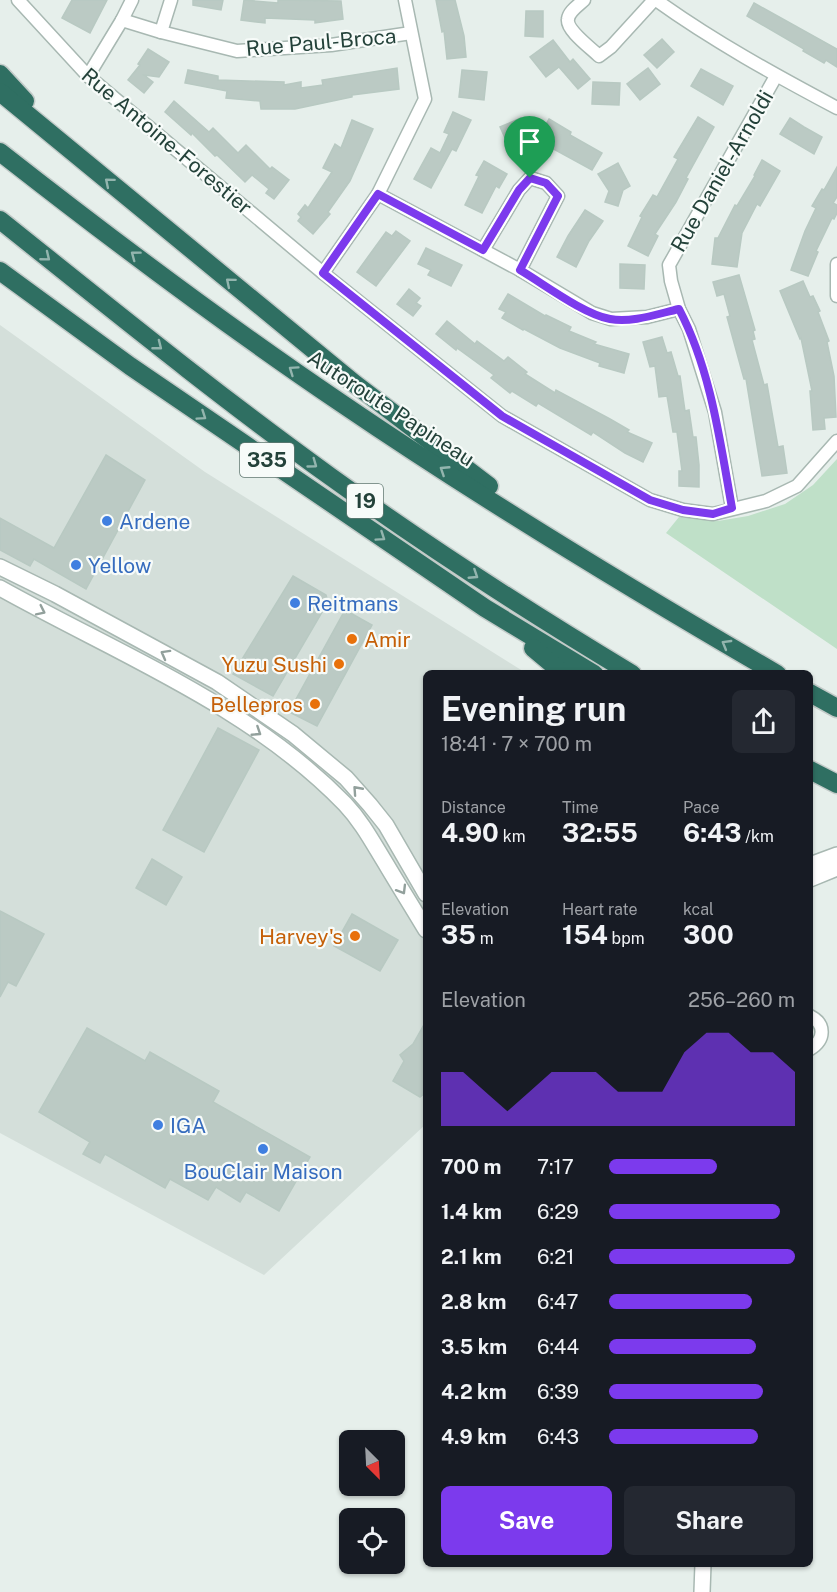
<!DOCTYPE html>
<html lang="en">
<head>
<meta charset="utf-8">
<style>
	:root { --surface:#171b24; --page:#242831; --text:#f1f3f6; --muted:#9ea1a6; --accent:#7c3aed }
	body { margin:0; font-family:"Public Sans",sans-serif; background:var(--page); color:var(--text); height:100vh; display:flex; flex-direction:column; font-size:22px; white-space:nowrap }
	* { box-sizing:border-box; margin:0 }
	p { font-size:20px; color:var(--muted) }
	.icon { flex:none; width:33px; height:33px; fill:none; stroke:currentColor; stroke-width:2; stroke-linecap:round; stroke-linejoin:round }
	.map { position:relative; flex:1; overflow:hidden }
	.sheet { position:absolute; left:423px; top:670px; width:390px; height:897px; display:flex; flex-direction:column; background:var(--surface); border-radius:9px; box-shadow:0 2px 4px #0004 }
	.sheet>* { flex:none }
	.needle { width:39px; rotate:156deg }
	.controls { position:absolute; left:339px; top:1430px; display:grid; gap:12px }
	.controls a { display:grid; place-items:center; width:66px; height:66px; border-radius:9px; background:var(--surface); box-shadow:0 2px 4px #0004; font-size:30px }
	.pin { position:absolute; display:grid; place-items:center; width:51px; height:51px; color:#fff; margin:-62px -26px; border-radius:50% 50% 50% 0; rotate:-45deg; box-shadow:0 0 6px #0007 }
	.pin .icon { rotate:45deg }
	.round { display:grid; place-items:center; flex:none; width:63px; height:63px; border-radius:9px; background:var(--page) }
	.summary { display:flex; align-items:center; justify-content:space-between; height:102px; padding:0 18px }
	h1 { font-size:33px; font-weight:700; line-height:45px }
	.figures { display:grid; grid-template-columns:repeat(3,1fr); gap:9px; height:102px; padding:6px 18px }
	.figures div { display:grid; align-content:center }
	.figures b { font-size:26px; font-weight:700 }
	.figures small { font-size:16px; font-weight:400 }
	.figures p { font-size:16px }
	.chart { height:168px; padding:12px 18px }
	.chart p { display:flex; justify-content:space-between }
	.chart svg { width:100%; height:108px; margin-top:6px; fill:var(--accent); opacity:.7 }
	.cta { display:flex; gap:12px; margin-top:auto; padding:12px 18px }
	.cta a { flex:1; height:69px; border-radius:9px; background:var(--accent); color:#fff; font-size:24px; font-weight:700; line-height:69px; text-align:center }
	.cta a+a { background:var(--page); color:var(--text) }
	ul { padding:0 18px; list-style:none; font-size:20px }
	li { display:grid; grid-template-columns:96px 72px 1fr; align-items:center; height:45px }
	li i { height:15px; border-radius:8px; background:var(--accent) }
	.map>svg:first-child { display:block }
</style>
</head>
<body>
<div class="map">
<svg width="837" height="1592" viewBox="0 0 837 1592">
	<rect width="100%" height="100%" fill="#e6efeb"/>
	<!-- built -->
	<polygon fill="#d4dfda" points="0,325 205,472 526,673 426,674 426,1124 264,1275 0,1133"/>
	<!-- green -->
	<polygon fill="#bfe0c8" points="837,459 837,649 666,533 679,517 718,521 748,516 785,504 813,485"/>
	<!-- building -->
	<g fill="#bbcac4" stroke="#b8c9c2" stroke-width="1.5">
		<polygon points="72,0 107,0 90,33 62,18"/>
		<polygon points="193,0 223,0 221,10 193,5"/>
		<polygon points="244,0 278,3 278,0 341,1 343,19 315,23 315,20 265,18 265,23 241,20"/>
		<polygon points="436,0 455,0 464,36 466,57 447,59 444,31 442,32"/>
		<polygon points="754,3 837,49 837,67 826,60 824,63 803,51 804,49 747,16"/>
		<polygon points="526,11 543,11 543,37 525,36"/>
		<polygon points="662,39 674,52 657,68 644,55"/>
		<polygon points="553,40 570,62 573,59 590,79 578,89 559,67 546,77 530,57"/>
		<polygon points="148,49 169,62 159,77 144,75 153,82 144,93 128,80 140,65 138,64"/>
		<polygon points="397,68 399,89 352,95 352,97 295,109 261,109 260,101 226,98 227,91 185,83 188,70 218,76 218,80 284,82 284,85 301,82 301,88 323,85 322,80"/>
		<polygon points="648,68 660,84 640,100 627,84"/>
		<polygon points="701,69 733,86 723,105 691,86"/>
		<polygon points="462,70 487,72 484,100 459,97"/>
		<polygon points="593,82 620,83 619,105 592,104"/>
		<polygon points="174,101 209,132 213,128 238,153 246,145 270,169 272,167 289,180 274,199 266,193 269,189 252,175 245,182 217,155 215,156 192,133 191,135 165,112"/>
		<polygon points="453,112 471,120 456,151 452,149 431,188 414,179 431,148 440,153 449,134 444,132"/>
		<polygon points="698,117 714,127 686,178 688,179 676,202 655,234 658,236 648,256 628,246 642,217 640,216 653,195 657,197 678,159 674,157"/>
		<polygon points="521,118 532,141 511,151 500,127"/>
		<polygon points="790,118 804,127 822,137 814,154 780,134"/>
		<polygon points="549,119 571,132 570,135 602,153 592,170 537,140"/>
		<polygon points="352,120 373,129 350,181 328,212 330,214 313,234 298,221 301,217 298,214 305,205 308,208 332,172 323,168 335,144 341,148"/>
		<polygon points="762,160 780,171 760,206 757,204 742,233 737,267 712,264 715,238 718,238 735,205 737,206 755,176 754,175"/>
		<polygon points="484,161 507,174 499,188 496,186 482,213 465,205 479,176 476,175"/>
		<polygon points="618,163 630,186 623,190 618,206 605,202 609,191 598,174"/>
		<polygon points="837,167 837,197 833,203 837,205 837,213 834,219 832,218 816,251 818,252 808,276 791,270 805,231 816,208 812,206 822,189 824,190"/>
		<polygon points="585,210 603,221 589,241 576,267 557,257 568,236"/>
		<polygon points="396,231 410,241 376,286 357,272 386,232 392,236"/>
		<polygon points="426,248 462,265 451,286 428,275 431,270 418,264"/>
		<polygon points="620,264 645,265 644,289 620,288"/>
		<polygon points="739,275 755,330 753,331 755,339 752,340 764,385 767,384 778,447 783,446 787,473 762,476 746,379 744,379 727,317 730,316 724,294 717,296 713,282"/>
		<polygon points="803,281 810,297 813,296 820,311 818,312 829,341 827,342 834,376 836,417 824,418 825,429 813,430 810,391 812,391 801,338 800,339 780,291"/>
		<polygon points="409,289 420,298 416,303 421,306 413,316 397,304"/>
		<polygon points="508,294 545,316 546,315 571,327 569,331 596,342 594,344 629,354 624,373 599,366 600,363 560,348 524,329 523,330 502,318 506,312 499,309"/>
		<polygon points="447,321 475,344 477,341 504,361 508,357 527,372 525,374 555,393 556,390 610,419 629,430 627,432 652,443 643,462 625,453 593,432 591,435 538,403 536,406 512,391 510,393 491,378 494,375 457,348 456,350 436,334"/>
		<polygon points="662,337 667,353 671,352 678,376 680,376 685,411 689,410 693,437 696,437 699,465 699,487 679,486 679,471 682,471 677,432 673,432 667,396 659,397 655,366 650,367 643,342"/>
		<polygon points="106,455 145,480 86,589 34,559 30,566 0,550 0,518 54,548"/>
		<polygon points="293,576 326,595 328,602 273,696 233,674"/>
		<polygon points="345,610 372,625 317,726 289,712"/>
		<polygon points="218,728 259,750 204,852 163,830"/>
		<polygon points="152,859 182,877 166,905 136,888"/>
		<polygon points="0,911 44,934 16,986 8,982 0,997"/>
		<polygon points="352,914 398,940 380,971 334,946"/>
		<polygon points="426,1021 426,1092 420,1097 393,1081 404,1061 400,1055 413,1044"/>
		<polygon points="87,1028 145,1061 150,1052 219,1091 213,1102 310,1157 279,1211 246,1192 240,1202 216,1187 208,1200 170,1179 165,1188 105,1154 100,1163 83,1154 90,1142 39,1112"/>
	</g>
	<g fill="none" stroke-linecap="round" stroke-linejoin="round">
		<defs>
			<g id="minor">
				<polyline points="18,0 88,76 323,273 502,416 650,500 683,510 713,514 766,501 797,486 837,441"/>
				<path d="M584,0c-5,5 -15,11 -16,19 -2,11 23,29 31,37l12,-9 43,-47"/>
				<path d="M656,0c57,41 119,75 181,108"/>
				<polyline points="122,20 132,0"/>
				<polyline points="161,32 171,0"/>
				<polyline points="88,76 122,20 161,32 237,51 331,45 411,33"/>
				<polyline points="378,194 520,270 592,313 611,319 647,317 679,309"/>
				<polyline points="483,250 519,190 530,178 546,183 558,196 520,270"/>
				<polyline points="837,264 837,296"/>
				<polyline points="323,273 378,194 425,99 405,0"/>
				<polyline points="732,508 715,412 689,329 679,309 671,281 669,265 776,76"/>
				<path d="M810,1016c16,8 15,24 0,33"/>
			</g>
			<g id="tertiary">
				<polyline points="0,567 55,594 217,682 293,734 346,778 370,805 386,825 426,894"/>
				<path d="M0,588c118,66 249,117 345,216 17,18 28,39 41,60 13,22 27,44 40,66"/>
				<polyline points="810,865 837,855"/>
				<polyline points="810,879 837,868"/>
				<polyline points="702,1592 703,1564"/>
			</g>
			<g id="motorway">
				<polyline points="0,74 25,101"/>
				<polyline points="0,92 355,384 489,486"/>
				<path d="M0,152c111,87 224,172 341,251 141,96 288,185 436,271"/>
				<path d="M0,220c109,87 217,175 331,257 97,70 198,135 301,197"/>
				<polyline points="0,271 130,366 485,608 594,674"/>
				<polyline points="533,648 564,674"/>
				<polyline points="810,693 837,708"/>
				<polyline points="810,770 837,784"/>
			</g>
		</defs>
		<!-- minor casing -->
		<use href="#minor" stroke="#a8b8b2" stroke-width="15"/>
		<!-- tertiary casing -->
		<use href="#tertiary" stroke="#a8b8b2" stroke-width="18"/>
		<!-- motorway casing -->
		<use href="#motorway" stroke="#c2cac8" stroke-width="21"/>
		<!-- minor -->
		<use href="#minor" stroke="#fff" stroke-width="12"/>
		<!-- tertiary -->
		<use href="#tertiary" stroke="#fff" stroke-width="15"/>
		<!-- motorway -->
		<use href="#motorway" stroke="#2f6f62" stroke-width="18"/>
	</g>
	<!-- one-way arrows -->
	<defs><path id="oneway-chevron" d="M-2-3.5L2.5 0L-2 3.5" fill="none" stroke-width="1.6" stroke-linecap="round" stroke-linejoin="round" transform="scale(1.5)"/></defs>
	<g stroke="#93b5ae">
		<use href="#oneway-chevron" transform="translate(109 182) rotate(-140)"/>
		<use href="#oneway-chevron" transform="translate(135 255) rotate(-143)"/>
		<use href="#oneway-chevron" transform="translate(46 257) rotate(39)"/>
		<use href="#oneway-chevron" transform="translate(230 282) rotate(-140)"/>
		<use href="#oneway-chevron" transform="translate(158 346) rotate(38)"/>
		<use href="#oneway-chevron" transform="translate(293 370) rotate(-145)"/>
		<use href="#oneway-chevron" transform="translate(202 416) rotate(34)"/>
		<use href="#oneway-chevron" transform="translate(313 464) rotate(36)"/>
		<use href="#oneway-chevron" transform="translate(444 470) rotate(-147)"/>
		<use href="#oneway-chevron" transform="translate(381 537) rotate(34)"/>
		<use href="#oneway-chevron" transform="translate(474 575) rotate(33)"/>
		<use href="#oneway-chevron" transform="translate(726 644) rotate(-150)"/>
	</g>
	<g stroke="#92a09c">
		<use href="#oneway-chevron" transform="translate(41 611) rotate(26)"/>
		<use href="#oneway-chevron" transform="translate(165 654) rotate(-151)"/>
		<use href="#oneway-chevron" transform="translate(257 732) rotate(33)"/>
		<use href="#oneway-chevron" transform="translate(357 790) rotate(-132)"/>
		<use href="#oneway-chevron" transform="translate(402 890) rotate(59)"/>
	</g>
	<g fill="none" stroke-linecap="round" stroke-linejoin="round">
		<defs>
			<path id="route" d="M530,178l16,5 12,13 -38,74c24,14 63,44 90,49 22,4 47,-5 69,-10 32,61 41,132 53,199l-19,6 -30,-4 -33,-10 -148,-84 -179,-143 55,-79 105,56 36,-60z"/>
		</defs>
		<!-- route casing -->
		<use href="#route" stroke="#fff" stroke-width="12"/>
		<!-- route -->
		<use href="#route" stroke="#7c3aed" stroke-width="8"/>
	</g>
	<!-- markers -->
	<g fill="#3f7fe0" stroke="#f7fbf9" stroke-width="2">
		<circle cx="107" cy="521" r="6"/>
		<circle cx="76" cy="565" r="6"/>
		<circle cx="295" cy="603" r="6"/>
		<circle cx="158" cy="1125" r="6"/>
		<circle cx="263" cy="1149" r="6"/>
	</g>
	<g fill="#e8710a" stroke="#f7fbf9" stroke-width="2">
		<circle cx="352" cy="639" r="6"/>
		<circle cx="339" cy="664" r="6"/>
		<circle cx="315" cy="704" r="6"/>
		<circle cx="355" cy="936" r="6"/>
	</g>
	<g text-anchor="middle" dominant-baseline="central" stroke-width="4.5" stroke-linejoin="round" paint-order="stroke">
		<!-- shield labels -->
		<g fill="#f7fbf9" stroke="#637a73" stroke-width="1.5">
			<rect x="240" y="443" width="54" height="34" rx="4.5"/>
			<rect x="347" y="484" width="36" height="34" rx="4.5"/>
		</g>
		<g font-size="20" font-weight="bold" fill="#24423a">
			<text x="267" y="460">335</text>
			<text x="365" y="501">19</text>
		</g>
		<!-- street labels -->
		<g font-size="21" fill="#24423a" stroke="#f7fbf9">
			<text transform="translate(321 42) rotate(-5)">Rue Paul-Broca</text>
			<text transform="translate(167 141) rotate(40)">Rue Antoine-Forestier</text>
			<text transform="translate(722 171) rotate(-60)">Rue Daniel-Arnoldi</text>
			<text transform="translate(391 408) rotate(33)">Autoroute Papineau</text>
		</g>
		<!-- shop labels -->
		<g font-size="21" fill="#366cbe" stroke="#f7fbf9" text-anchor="start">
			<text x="119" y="521">Ardene</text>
			<text x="88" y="565">Yellow</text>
			<text x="307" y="603">Reitmans</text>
			<text x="170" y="1125">IGA</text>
			<text x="263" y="1171" text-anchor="middle">BouClair Maison</text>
		</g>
		<!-- food labels -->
		<g font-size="21" fill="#c56008" stroke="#f7fbf9" text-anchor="end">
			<text x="364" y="639" text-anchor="start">Amir</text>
			<text x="327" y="664">Yuzu Sushi</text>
			<text x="303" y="704">Bellepros</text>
			<text x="343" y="936">Harvey's</text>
		</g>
	</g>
</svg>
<div class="controls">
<a><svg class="needle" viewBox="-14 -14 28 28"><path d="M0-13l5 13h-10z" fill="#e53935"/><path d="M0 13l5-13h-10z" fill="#9ea1a6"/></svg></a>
<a><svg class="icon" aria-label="locate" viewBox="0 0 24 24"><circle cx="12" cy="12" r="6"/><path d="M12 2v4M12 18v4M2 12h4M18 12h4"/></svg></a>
</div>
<div class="pin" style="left:530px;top:178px;background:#1e9e55"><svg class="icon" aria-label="arrive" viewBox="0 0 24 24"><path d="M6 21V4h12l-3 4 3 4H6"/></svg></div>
<section class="sheet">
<div class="summary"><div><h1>Evening run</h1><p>18:41 · 7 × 700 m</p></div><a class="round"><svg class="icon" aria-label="share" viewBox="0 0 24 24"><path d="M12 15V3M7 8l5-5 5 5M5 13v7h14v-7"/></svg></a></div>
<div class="figures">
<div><p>Distance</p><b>4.90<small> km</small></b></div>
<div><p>Time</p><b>32:55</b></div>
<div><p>Pace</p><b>6:43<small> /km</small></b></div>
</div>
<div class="figures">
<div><p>Elevation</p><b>35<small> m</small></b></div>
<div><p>Heart rate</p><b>154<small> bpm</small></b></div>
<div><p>kcal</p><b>300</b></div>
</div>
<div class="chart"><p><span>Elevation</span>256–260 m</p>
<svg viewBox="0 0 160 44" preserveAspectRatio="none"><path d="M0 44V22L10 22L20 30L30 38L40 30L50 22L60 22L70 22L80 30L90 30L100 30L110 14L120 6L130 6L140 14L150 14L160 22V44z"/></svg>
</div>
<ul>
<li><b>700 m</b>7:17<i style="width:58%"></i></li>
<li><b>1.4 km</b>6:29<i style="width:92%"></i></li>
<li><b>2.1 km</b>6:21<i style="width:100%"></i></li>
<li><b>2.8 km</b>6:47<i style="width:77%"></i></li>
<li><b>3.5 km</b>6:44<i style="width:79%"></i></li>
<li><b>4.2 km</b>6:39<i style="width:83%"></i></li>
<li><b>4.9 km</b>6:43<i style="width:80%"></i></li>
</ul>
<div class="cta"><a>Save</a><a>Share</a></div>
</section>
</div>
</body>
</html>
